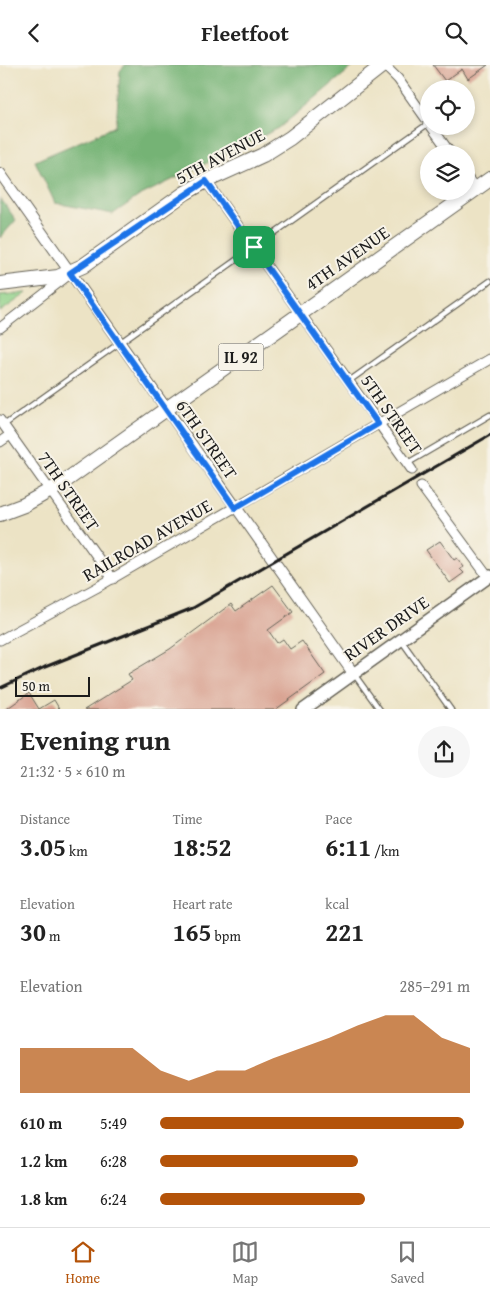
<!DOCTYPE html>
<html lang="en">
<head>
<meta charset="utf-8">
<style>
	:root { --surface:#fff; --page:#f6f6f6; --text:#222; --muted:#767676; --line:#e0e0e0; --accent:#b45309 }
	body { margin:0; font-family:"Gentium Book Plus",serif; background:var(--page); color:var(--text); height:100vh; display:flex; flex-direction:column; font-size:19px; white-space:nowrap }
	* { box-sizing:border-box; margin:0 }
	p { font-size:16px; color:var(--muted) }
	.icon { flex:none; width:28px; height:28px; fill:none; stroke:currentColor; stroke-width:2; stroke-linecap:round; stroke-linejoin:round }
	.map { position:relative; height:644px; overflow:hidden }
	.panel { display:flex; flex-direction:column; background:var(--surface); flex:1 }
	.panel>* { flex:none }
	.fabs { position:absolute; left:420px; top:15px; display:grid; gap:10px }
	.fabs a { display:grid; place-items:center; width:55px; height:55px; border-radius:50%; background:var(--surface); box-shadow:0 2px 8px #0003; font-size:25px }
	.scale { position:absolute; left:15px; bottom:12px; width:75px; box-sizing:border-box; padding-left:5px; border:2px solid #1c1c1c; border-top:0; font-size:14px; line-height:18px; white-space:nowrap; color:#1c1c1c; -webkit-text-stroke:4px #f7f3e8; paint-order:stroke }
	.pin { position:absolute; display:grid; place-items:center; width:42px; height:42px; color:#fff; margin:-21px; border-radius:10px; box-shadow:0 2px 8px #0006 }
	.round { display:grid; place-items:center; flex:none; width:52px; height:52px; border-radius:26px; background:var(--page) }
	.headline { display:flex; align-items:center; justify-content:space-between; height:85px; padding:0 20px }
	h1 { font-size:28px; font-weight:800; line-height:38px }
	.figures { display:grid; grid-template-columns:repeat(3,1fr); gap:8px; height:85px; padding:5px 20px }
	.figures div { display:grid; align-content:center }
	.figures b { font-size:25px; font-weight:800 }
	.figures small { font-size:14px; font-weight:400 }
	.figures p { font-size:14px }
	.chart { height:140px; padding:10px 20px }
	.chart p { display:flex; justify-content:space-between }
	.chart svg { width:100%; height:90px; margin-top:5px; fill:var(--accent); opacity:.7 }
	ul { padding:0 20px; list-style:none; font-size:16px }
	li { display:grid; grid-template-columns:80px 60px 1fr; align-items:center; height:38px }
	li i { height:12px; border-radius:6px; background:var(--accent) }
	header { display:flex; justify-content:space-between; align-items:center; height:65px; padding:0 20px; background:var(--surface); font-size:22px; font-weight:800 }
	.menu { display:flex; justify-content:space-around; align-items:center; height:70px; border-top:1px solid var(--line); background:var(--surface); font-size:14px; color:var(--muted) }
	.menu a { display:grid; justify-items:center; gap:2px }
	.menu .on { color:var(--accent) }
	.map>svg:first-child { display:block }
</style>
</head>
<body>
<header><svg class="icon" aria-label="back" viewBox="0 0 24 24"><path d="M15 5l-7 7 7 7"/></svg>Fleetfoot<svg class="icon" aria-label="search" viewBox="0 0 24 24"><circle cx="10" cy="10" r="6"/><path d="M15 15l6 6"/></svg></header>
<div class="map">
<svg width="490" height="645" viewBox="0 0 490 645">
	<rect width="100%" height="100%" fill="#f7f3e8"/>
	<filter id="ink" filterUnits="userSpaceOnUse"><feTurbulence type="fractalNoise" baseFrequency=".02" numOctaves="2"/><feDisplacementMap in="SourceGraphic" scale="10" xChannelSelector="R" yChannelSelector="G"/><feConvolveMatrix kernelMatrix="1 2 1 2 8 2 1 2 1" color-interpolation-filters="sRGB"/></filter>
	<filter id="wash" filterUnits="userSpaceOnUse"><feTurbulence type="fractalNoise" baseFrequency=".0096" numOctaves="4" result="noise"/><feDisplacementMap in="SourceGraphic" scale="20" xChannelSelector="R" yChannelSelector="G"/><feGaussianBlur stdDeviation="1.12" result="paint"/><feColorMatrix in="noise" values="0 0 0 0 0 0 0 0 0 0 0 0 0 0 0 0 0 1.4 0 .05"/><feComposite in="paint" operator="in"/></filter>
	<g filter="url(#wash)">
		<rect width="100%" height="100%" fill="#ece3c5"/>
		<!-- green -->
		<polygon fill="#90d188" stroke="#567652" points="27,228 0,247 0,230"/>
		<!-- forest -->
		<g fill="#74b374" stroke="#486848">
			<polygon points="125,0 355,0 279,63 139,131 113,149 55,138 35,96 116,61 120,6"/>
			<polygon points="0,133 16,155 0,173"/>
		</g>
		<g id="blocks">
			<!-- building -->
			<g fill="#d8a08f">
				<polygon points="433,0 488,0 468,14 462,4 445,16"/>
				<polygon points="440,476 454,495 457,493 464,502 460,504 464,508 450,518 426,485"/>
				<polygon points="273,520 293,547 268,565 277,578 283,574 290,584 302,576 325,609 275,645 84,645 132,615 128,609 170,584 231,539 236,546"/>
				<polygon points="29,628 39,644 54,635 60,645 5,645"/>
			</g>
		</g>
	</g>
	<g filter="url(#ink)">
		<use href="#blocks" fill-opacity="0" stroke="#656257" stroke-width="1"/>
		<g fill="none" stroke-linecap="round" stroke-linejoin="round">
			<defs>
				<g id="service">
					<polyline points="349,316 490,216"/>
					<polyline points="4,360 429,58"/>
					<polyline points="408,398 490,350"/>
					<polyline points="401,575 451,645"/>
					<polyline points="354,609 380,645"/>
				</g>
				<g id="minor">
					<polyline points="384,0 398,14 429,58"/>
					<polyline points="431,61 451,89"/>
					<polyline points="466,111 476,124"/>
					<polyline points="206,116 412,405"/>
					<polyline points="0,263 66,212"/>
					<polyline points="0,355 113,514"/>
					<polyline points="0,377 10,370"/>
					<polyline points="421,421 488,512"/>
					<polyline points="0,575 96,523 490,294"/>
				</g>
				<polyline id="tertiary" points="0,108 353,608"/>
				<polyline id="secondary" points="303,645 490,511"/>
				<g id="primary">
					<polyline points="0,219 58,212 83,201 185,128 206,116 263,90 290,73 383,0"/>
					<polyline points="0,449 24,440 58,421 490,114"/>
				</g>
			</defs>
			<!-- service casing -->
			<use href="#service" stroke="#656257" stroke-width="7"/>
			<!-- minor casing -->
			<use href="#minor" stroke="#656257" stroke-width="11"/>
			<!-- tertiary casing -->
			<use href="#tertiary" stroke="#656257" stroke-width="12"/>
			<!-- secondary casing -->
			<use href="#secondary" stroke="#656257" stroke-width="14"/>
			<!-- primary casing -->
			<use href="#primary" stroke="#656257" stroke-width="16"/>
			<!-- service -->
			<use href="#service" stroke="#fff" stroke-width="4.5"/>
			<!-- minor -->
			<use href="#minor" stroke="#fff" stroke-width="9"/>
			<!-- tertiary -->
			<use href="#tertiary" stroke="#fff" stroke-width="10"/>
			<!-- secondary -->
			<use href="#secondary" stroke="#fff" stroke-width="11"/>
			<!-- primary -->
			<use href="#primary" stroke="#fff" stroke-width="14"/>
			<!-- rail -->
			<polyline stroke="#1c1c1c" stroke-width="3" points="0,623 45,602 193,543 490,370"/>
		</g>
	</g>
	<g fill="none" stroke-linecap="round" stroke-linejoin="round" filter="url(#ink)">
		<defs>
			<polygon id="route" points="206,116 378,359 235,443 70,208"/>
		</defs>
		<!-- route casing -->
		<use href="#route" stroke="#fff" stroke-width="10"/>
		<!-- route -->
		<use href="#route" stroke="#1a73e8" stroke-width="6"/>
	</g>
	<g text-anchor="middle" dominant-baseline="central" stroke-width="4" stroke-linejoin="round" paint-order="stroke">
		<!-- shield labels -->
		<rect fill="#f7f3e8" stroke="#5e5c59" stroke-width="1" x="218.5" y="278.5" width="45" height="27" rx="4"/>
		<g font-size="16" font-weight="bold" fill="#1c1c1c">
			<text x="241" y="292">IL 92</text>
		</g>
		<!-- street labels -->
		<g font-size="18" fill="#1c1c1c" stroke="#f7f3e8">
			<text transform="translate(220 91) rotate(-28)">5TH AVENUE</text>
			<text transform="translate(347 193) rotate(-35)">4TH AVENUE</text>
			<text transform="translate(392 349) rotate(55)">5TH STREET</text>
			<text transform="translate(207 374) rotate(55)">6TH STREET</text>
			<text transform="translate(69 426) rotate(55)">7TH STREET</text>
			<text transform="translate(147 475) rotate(-30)">RAILROAD AVENUE</text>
			<text transform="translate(386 563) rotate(-35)">RIVER DRIVE</text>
		</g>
	</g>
</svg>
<div class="fabs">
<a><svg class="icon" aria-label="locate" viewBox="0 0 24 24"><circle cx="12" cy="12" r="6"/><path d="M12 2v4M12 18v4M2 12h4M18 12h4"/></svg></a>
<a><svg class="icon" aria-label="layers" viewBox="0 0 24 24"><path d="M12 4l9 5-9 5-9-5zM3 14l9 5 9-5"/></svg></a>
</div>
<div class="scale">50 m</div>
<div class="pin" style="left:254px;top:182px;background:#1e9e55"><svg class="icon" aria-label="arrive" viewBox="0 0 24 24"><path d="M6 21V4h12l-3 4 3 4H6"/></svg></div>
</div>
<section class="panel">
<div class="headline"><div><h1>Evening run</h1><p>21:32 · 5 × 610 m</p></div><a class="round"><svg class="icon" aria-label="share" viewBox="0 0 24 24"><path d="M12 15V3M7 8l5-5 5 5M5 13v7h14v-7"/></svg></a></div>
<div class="figures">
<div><p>Distance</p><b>3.05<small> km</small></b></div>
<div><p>Time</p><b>18:52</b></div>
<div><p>Pace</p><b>6:11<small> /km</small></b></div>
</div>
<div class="figures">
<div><p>Elevation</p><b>30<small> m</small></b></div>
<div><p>Heart rate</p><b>165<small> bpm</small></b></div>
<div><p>kcal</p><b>221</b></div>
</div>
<div class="chart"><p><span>Elevation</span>285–291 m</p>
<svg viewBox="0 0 160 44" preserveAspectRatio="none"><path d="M0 44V22L10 22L20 22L30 22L40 22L50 33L60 38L70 33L80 33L90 27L100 22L110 17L120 11L130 6L140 6L150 17L160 22V44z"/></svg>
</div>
<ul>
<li><b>610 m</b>5:49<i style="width:98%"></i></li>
<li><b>1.2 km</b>6:28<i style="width:64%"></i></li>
<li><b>1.8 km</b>6:24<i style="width:66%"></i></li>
</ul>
</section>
<nav class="menu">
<a class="on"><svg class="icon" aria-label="home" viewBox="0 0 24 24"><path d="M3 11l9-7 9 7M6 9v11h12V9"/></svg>Home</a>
<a><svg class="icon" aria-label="map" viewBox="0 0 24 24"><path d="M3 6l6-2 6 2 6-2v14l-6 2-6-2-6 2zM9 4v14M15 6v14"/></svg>Map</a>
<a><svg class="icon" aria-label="saved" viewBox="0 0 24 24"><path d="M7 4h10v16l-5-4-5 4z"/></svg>Saved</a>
</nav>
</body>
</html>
